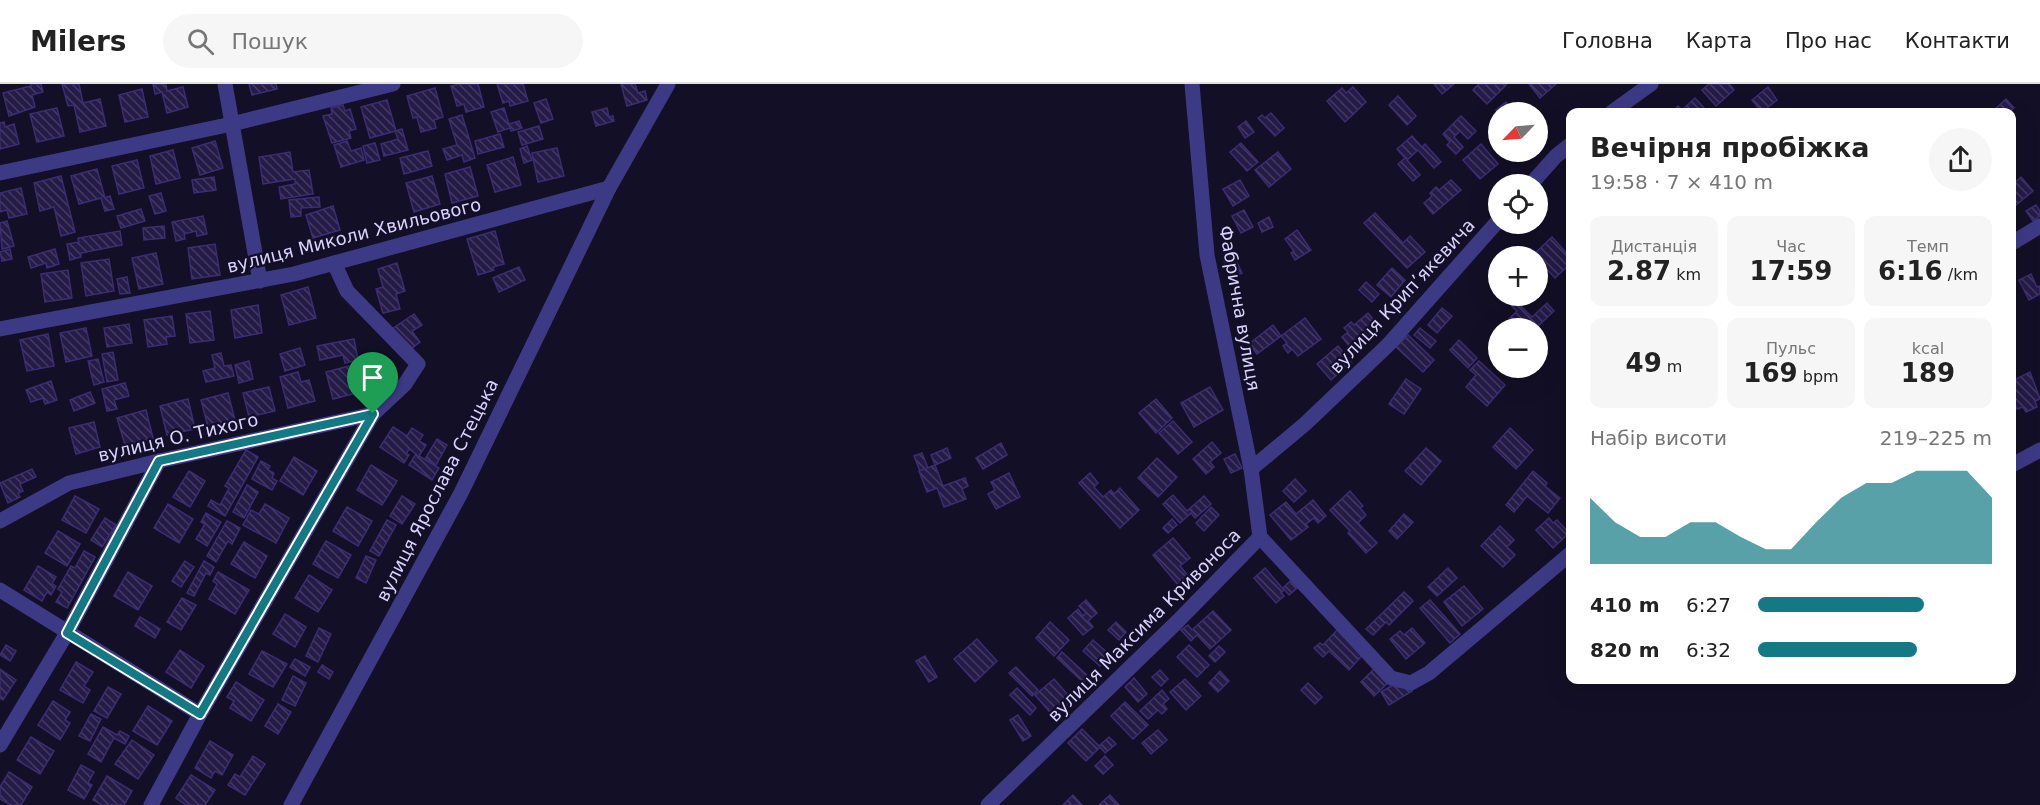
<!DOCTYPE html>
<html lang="uk">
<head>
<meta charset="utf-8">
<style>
	:root { --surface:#fff; --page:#f6f6f6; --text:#222; --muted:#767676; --line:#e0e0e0; --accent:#137a85 }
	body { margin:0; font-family:"DejaVu Sans",sans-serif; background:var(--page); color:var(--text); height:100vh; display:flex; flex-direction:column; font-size:22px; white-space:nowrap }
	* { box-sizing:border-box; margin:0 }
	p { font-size:20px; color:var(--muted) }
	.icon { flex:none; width:33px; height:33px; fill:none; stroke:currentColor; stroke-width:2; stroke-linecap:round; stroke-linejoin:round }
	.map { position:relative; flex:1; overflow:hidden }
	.drawer { position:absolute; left:1566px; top:24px; width:450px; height:576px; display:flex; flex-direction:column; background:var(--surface); border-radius:12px; box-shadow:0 6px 24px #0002 }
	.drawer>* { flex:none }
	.needle { width:39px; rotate:245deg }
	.fabs { position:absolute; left:1488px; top:18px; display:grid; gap:12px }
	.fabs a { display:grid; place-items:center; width:60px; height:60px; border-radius:50%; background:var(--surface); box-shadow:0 6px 24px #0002; font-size:30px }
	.pin { position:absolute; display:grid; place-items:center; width:51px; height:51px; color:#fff; margin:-62px -26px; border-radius:50% 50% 50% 0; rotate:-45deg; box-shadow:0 0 6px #0007 }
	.pin .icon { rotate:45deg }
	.round { display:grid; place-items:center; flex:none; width:63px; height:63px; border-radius:32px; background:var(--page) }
	.overview { display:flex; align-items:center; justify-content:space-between; height:102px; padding:0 24px }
	h1 { font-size:27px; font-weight:700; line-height:45px }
	.metrics { display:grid; grid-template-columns:repeat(3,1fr); gap:9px; height:102px; padding:6px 24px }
	.metrics div { display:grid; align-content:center; border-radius:12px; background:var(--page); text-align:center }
	.metrics b { font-size:26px; font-weight:700 }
	.metrics small { font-size:16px; font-weight:400 }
	.metrics p { font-size:16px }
	.chart { height:168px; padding:12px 24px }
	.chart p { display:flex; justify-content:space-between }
	.chart svg { width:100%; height:108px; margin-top:6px; fill:var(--accent); opacity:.7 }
	ul { padding:0 24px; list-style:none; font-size:20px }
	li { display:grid; grid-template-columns:96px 72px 1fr; align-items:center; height:45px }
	li i { height:15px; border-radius:8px; background:var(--accent) }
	header { display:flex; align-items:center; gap:36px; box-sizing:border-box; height:84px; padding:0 30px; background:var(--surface); border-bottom:2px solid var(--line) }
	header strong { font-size:28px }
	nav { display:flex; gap:33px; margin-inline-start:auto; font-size:21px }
	.search { width:420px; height:54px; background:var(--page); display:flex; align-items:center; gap:15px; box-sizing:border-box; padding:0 21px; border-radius:33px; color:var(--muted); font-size:22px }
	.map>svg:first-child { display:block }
</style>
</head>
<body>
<header>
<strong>Milers</strong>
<div class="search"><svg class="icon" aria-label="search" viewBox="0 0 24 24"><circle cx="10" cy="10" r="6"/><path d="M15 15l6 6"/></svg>Пошук</div>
<nav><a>Головна</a><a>Карта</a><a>Про нас</a><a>Контакти</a></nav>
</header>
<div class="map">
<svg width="2040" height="721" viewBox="0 0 2040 721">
	<defs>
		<pattern id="building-back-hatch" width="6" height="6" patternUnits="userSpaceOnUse" patternTransform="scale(1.5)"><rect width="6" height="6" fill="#241b47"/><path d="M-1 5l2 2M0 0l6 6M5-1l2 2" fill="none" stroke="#433b63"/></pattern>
	</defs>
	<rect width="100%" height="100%" fill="#130f26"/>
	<!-- building -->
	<g fill="url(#building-back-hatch)" stroke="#3b2d73" stroke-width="1.5">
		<polygon points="31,0 41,0 43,8 32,11 35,23 9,32 3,9 31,2"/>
		<polygon points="62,0 79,0 83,19 100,15 106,42 80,48 74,21 68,22"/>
		<polygon points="153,0 166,0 167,7 183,3 188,23 167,29 162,8 155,10"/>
		<polygon points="249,0 276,0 277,5 252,11"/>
		<polygon points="460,0 478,0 484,23 466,28 464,20 457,22 451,2"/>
		<polygon points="497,0 523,0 528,17 510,22 509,17 503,19"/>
		<polygon points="621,0 635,0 638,9 645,7 647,16 627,22"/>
		<polygon points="1434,0 1454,0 1442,10"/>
		<polygon points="1479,0 1507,0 1487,20 1473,6"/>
		<polygon points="1529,0 1556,0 1540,14"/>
		<polygon points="1709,0 1729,0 1734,6 1716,22 1702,6"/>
		<polygon points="1353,3 1366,18 1345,38 1327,17 1342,4 1346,9"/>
		<polygon points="1768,3 1777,16 1762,28 1752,16"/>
		<polygon points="435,4 443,33 434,36 436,44 421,48 417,33 413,34 407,12"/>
		<polygon points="142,5 148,33 125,38 119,11"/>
		<polygon points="1398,12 1416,32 1407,41 1389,21"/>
		<polygon points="1695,14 1705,25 1701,28 1674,28 1673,27 1678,22 1682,26"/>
		<polygon points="546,15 553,35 541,39 534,19"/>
		<polygon points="2006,15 2014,24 2009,28 1994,28 1993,27"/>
		<polygon points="387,16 396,47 370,54 361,23"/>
		<polygon points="1506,18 1514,28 1522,23 1526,28 1498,30 1496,26"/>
		<polygon points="343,21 345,27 350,25 356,45 349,47 351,54 332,59 323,32 332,30 331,24"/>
		<polygon points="57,24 64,52 37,58 30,30"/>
		<polygon points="504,24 509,40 519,37 522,44 511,47 510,44 498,48 491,28"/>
		<polygon points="607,24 609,33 613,32 614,37 596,42 592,28"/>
		<polygon points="1271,29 1284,44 1275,52 1258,34 1262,31 1265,34"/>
		<polygon points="462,31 475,74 464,78 462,71 447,76 443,65 457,61 449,35"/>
		<polygon points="1461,32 1476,47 1468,55 1460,47 1454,53 1463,63 1456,70 1447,61 1450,58 1443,50"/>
		<polygon points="1246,37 1254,48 1245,54 1238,43"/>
		<polygon points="4,38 5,43 14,40 19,60 0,65 0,39"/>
		<polygon points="539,42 543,55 522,61 518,48"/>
		<polygon points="402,45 408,66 384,72 381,60 398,55 395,47"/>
		<polygon points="500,50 504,63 478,70 475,57"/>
		<polygon points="1412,52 1422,63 1425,60 1441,78 1434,84 1418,66 1407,76 1420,91 1413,97 1398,80 1405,74 1397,65"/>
		<polygon points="215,57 223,84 200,91 192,64"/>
		<polygon points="347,57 351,67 361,64 364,76 341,83 334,61"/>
		<polygon points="375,59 380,76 367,79 363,62"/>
		<polygon points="1241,59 1258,78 1247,87 1230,68"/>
		<polygon points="1481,60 1498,80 1480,95 1463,76"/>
		<polygon points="527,62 532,76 524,79 520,65"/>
		<polygon points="557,64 564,92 538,98 532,69"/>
		<polygon points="173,66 180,94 156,100 150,72"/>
		<polygon points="428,67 432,82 404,90 400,74"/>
		<polygon points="290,68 293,88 309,86 313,110 281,115 279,103 295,100 295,95 263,100 259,73"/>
		<polygon points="1278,68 1291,85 1269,103 1255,86"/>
		<polygon points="513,73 521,101 495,108 487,81"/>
		<polygon points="137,76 144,104 119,110 112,82"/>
		<polygon points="470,83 478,112 452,119 445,90"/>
		<polygon points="97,85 105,114 110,112 114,125 105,127 101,114 79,120 71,92"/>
		<polygon points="61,92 75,148 61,152 54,123 40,127 34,99"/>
		<polygon points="432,92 440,120 414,128 406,99"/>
		<polygon points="214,93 216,106 194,109 192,96"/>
		<polygon points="2021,93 2033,107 2016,121 2012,116 2012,101"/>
		<polygon points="1240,96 1249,112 1233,122 1223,105"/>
		<polygon points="1451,96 1461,106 1433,130 1424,119 1432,112 1430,109 1436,103 1439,106"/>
		<polygon points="21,104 27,130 9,134 7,126 0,128 0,109"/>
		<polygon points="161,109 166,127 155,130 149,112"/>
		<polygon points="319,113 320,123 301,124 301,132 291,133 289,116"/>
		<polygon points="2036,121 2040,127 2040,132 2033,137 2026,127"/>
		<polygon points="333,122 340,146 313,154 306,131"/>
		<polygon points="141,125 145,137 121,144 117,132"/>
		<polygon points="1244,126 1253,143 1241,149 1232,132"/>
		<polygon points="1375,129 1403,159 1410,152 1425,168 1407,184 1364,139"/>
		<polygon points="203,132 207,150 197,152 196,147 184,150 185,155 176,157 172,138"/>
		<polygon points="1269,133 1273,143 1262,148 1258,139"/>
		<polygon points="7,137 14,162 2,165 0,139"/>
		<polygon points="164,142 165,154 144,156 143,144"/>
		<polygon points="1297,146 1311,166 1295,176 1291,169 1294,167 1285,155"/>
		<polygon points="120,147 122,161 81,169 81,173 70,176 67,160 79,158 78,154"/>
		<polygon points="495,147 504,180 493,183 494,186 478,191 467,155"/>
		<polygon points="1552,153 1570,173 1570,180 1555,194 1538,176 1538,172 1533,171"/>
		<polygon points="215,160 220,191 192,195 188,164"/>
		<polygon points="10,165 12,175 2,177 0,168"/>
		<polygon points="55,165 59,180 47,184 46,179 31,184 28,173"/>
		<polygon points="156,169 163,200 139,205 132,174"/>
		<polygon points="1233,170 1242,189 1232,193 1223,175"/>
		<polygon points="109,175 114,207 86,212 81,179"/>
		<polygon points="397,179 405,207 396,210 400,225 383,229 376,205 383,203 378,185"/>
		<polygon points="519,183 525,196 499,208 493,194"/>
		<polygon points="1392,184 1405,196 1391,213 1377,201"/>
		<polygon points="68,186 72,214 45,218 41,190"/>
		<polygon points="2031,190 2037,203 2040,202 2040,210 2029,216 2019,196"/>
		<polygon points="127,193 130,209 120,210 117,195"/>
		<polygon points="1366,198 1379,210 1372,218 1359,206"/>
		<polygon points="308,203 316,234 289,241 281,211"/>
		<polygon points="1511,212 1532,233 1547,219 1554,227 1536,244 1532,243 1518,244 1509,235 1517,227 1506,216"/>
		<polygon points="258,221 262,249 235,254 231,226"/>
		<polygon points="1442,224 1452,232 1437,249 1428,241"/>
		<polygon points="210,227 214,256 190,259 186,230"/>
		<polygon points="1368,229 1381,245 1354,268 1342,253 1348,248 1344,244 1351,238 1354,241"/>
		<polygon points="414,230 422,241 412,247 420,258 408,267 392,245"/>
		<polygon points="172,232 175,252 166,253 167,260 148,263 144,236"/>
		<polygon points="1305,234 1321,255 1298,272 1292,265 1288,269 1283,262 1287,259 1281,252 1257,270 1249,260 1273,241 1281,252"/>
		<polygon points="129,240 132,259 107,263 104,244"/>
		<polygon points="86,244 92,272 66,278 60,249"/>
		<polygon points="1420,244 1436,257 1430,264 1414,251"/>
		<polygon points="48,250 54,282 27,287 20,256"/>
		<polygon points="1408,251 1434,276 1423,288 1396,263"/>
		<polygon points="354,255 358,276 345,279 343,271 320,276 317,262"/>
		<polygon points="1459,256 1477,274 1468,284 1450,266"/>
		<polygon points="1338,262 1351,278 1331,296 1317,280"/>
		<polygon points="300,264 305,281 285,287 280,270"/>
		<polygon points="113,268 118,296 107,298 102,270"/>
		<polygon points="221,269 224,282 231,281 234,292 206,298 203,287 215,284 212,271"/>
		<polygon points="98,275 104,298 94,301 88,277"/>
		<polygon points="249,277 253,295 239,299 235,281"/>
		<polygon points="1479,277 1505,301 1487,322 1466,303 1476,291 1470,286"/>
		<polygon points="353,281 360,308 333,315 326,288"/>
		<polygon points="298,288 301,298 309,296 315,317 288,324 280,293"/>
		<polygon points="2030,288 2040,315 2035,317 2037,323 2026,328 2023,323 2017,325 2012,313 2012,297"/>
		<polygon points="1406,295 1421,305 1404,330 1389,320"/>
		<polygon points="51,297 57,316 45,320 43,314 31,318 26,306"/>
		<polygon points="125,299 129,312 114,316 117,325 107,327 102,305"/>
		<polygon points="269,303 275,327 249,333 243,309"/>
		<polygon points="1210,303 1223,326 1194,343 1181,319"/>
		<polygon points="90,308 95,319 74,327 70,316"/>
		<polygon points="228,309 235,336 208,343 201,316"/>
		<polygon points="188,315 195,345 167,351 160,322"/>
		<polygon points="1156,315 1172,334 1156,349 1139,329"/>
		<polygon points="146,326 153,354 125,361 117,334"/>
		<polygon points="1173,337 1192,358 1178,370 1159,349"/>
		<polygon points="94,338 100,363 76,370 69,344"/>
		<polygon points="393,343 407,352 412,344 423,351 419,357 426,361 419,372 439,384 432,396 409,381 416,370 409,365 406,370 409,371 404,379 380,363"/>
		<polygon points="1510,344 1533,366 1516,385 1493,363"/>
		<polygon points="437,355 447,361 436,381 425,375"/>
		<polygon points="1212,358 1221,369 1210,378 1214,383 1206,390 1193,375"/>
		<polygon points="1001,359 1007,371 983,385 976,374"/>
		<polygon points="947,364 951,374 935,381 931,371"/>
		<polygon points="1426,364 1441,377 1421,401 1405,387"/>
		<polygon points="246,366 258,373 225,432 208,422 211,416 220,421 229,404 225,402"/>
		<polygon points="922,369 928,384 920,387 914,372"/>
		<polygon points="1235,370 1242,384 1231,389 1224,375"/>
		<polygon points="294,373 317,387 303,411 280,397"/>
		<polygon points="1157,374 1177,393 1158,413 1138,394"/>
		<polygon points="261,377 270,382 268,386 274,389 272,394 277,397 272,406 252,395"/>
		<polygon points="371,381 397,397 382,421 357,406"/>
		<polygon points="935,381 943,402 965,394 968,402 962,405 966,415 944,423 937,404 927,408 919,387"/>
		<polygon points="32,385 36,393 20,400 23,407 18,409 20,413 8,419 0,399"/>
		<polygon points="189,387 205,397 190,423 173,413"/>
		<polygon points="1533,387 1547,399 1545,402 1560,414 1548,429 1527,412 1514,428 1506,421"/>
		<polygon points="1009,389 1020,413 996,425 988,410 995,406 991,398"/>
		<polygon points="1090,389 1098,399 1094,403 1103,413 1111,406 1114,410 1120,404 1139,426 1120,444 1079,399"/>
		<polygon points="1295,395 1306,407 1294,418 1283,407"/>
		<polygon points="247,401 258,408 244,434 233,428"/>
		<polygon points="1350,407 1363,422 1360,424 1366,431 1358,439 1377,459 1366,469 1348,449 1350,447 1330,426"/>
		<polygon points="1173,411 1187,427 1204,412 1211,420 1195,434 1191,429 1180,439 1163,420"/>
		<polygon points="75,412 99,425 86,449 62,436"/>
		<polygon points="402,412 415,420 402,440 390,432"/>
		<polygon points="1313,416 1326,432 1318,439 1314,434 1306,440 1308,443 1291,456 1270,431 1286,418 1296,430"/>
		<polygon points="168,420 193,435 179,459 154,444"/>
		<polygon points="265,420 289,434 276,459 243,441 251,426 259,430"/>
		<polygon points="347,423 372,437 358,462 333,447"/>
		<polygon points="1211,423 1219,431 1204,447 1196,439"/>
		<polygon points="206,429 221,438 207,462 196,455 205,440 201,438"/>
		<polygon points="1404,430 1413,438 1397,455 1389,447"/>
		<polygon points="105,434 116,441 102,463 91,456"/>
		<polygon points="1549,434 1553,439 1557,436 1569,449 1553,464 1536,446"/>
		<polygon points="1172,435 1177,441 1168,449 1163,444"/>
		<polygon points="387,436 396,441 379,472 370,467"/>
		<polygon points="227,437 240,444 232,460 228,457 216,478 207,472"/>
		<polygon points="1500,442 1514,456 1507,463 1515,471 1503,483 1481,462"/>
		<polygon points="58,447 80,460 67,482 45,469"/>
		<polygon points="1173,454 1190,474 1180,482 1193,498 1183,507 1153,471"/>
		<polygon points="326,457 351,471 338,494 313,480"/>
		<polygon points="244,458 267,472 255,494 231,480"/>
		<polygon points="84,467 95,473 67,524 56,518 62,508 58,505 71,482 75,484"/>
		<polygon points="366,472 376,476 366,499 356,494"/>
		<polygon points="185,477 194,483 181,503 172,497"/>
		<polygon points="204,477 214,483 210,491 206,489 194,512 187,509"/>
		<polygon points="38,482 56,493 52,500 56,502 51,511 47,508 42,517 24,506"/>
		<polygon points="1265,484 1284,506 1281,509 1284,512 1276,519 1254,494"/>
		<polygon points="1448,484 1457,494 1437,512 1428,503"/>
		<polygon points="128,488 152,502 138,526 114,512"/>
		<polygon points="218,488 249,506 235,530 209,515 217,500 213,497"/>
		<polygon points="309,491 332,506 318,528 295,514"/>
		<polygon points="1295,492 1302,500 1289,511 1283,504"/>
		<polygon points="1464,502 1483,525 1462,542 1444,518"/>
		<polygon points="1404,508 1413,517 1389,541 1386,538 1373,551 1366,545"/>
		<polygon points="182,514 196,521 181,546 167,538"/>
		<polygon points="1086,516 1097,529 1088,537 1093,543 1083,551 1068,534 1078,525 1083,532 1086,529 1079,522"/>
		<polygon points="1430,516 1460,550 1450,559 1420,524"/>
		<polygon points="1213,527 1231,546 1210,565 1197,551 1191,557 1181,546 1188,541 1192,546"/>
		<polygon points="285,530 306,543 295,563 273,550"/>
		<polygon points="140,533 160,545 155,554 135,542"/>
		<polygon points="1050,538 1069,556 1054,572 1036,554"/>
		<polygon points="1116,538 1126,548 1119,556 1108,546"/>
		<polygon points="1340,543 1366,567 1349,586 1329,567 1323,573 1314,564 1320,559 1323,561"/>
		<polygon points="319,544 331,550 318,578 306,572"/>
		<polygon points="1412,544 1425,559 1406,575 1390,555 1400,547 1404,551"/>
		<polygon points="977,555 997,577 975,598 954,575"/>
		<polygon points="1093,556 1110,571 1100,582 1083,567"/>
		<polygon points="6,561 16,567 10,577 0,571"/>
		<polygon points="1189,561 1209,581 1197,593 1177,573"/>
		<polygon points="1219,562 1225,568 1215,578 1209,572"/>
		<polygon points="180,566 204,582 191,604 166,588"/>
		<polygon points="262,567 287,580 273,603 249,590"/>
		<polygon points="1062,568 1089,593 1084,599 1057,574"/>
		<polygon points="925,572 937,593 929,598 916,577"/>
		<polygon points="295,575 310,583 305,592 290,583"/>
		<polygon points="76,578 93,588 84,602 90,606 83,619 60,606"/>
		<polygon points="322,581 333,588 329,595 318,588"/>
		<polygon points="1378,581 1392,595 1374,612 1361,598"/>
		<polygon points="1016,583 1038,606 1032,612 1009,589"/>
		<polygon points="0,585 16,596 3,616 0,614"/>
		<polygon points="1160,586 1168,595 1161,602 1152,593"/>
		<polygon points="1220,587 1229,597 1218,608 1209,599"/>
		<polygon points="293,592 306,599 295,622 282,616"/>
		<polygon points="1134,594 1147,610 1138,618 1125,603"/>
		<polygon points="1054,595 1074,618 1055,634 1035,611"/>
		<polygon points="1185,595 1201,612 1186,626 1170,608"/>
		<polygon points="236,598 264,616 251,637 230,624 234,617 227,613"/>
		<polygon points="1406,598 1412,607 1389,621 1381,608 1393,601 1396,604"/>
		<polygon points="1308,599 1322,613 1315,620 1301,606"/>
		<polygon points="108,603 121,610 107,634 94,627"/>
		<polygon points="1017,604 1036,624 1030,631 1010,611"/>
		<polygon points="1162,606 1169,615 1163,620 1167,625 1162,630 1158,626 1148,635 1140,627"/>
		<polygon points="53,617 70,628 65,636 70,639 60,656 38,641"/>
		<polygon points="1125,618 1148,641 1133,655 1111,632"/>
		<polygon points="278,620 291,628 278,650 265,642"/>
		<polygon points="148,622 172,637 157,661 133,647"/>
		<polygon points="91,630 101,635 90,657 79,652"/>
		<polygon points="1018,631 1031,652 1023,657 1010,636"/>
		<polygon points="103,643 117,651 120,647 129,652 125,660 114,654 101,678 88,670"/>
		<polygon points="1082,645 1100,663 1086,677 1068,659"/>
		<polygon points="1158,646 1167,656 1151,670 1142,659"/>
		<polygon points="31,653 54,667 40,690 17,676"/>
		<polygon points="1109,653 1116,660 1105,669 1099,662"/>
		<polygon points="132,656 154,671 138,695 115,680"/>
		<polygon points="210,657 233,671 222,691 215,687 211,694 195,684"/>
		<polygon points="253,672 265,680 245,711 228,701 235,690 240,693"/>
		<polygon points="1105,672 1113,681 1103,690 1095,682"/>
		<polygon points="81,681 94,688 88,699 92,701 84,715 68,706"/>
		<polygon points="9,688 32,703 21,721 11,721 0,715 0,703"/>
		<polygon points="191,691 215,706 205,721 186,721 176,714"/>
		<polygon points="107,692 132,707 124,721 102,721 93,716"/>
		<polygon points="1073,711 1082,721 1063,721"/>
		<polygon points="1110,711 1119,721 1099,721"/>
	</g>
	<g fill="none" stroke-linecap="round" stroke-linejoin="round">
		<!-- minor -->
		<g stroke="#3d3a85" stroke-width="15">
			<polyline points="225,0 260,197"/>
			<polyline points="1192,0 1207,171 1251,385 1260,453"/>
			<polyline points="1612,28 1651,0"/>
			<polyline points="0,89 232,40 393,0"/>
			<polyline points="1531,100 1556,72 1570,61"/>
			<polyline points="2012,159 2040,142"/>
			<polyline points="0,245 294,190 609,104"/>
			<polyline points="2012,381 2040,366"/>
			<polyline points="1251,385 1305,340 1388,261 1498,137"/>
			<polyline points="0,437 69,399 159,377 373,330"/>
			<polyline points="1260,453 1391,594 1411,599 1429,589 1570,470"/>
			<polyline points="0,506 200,630"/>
			<polyline points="0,661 67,549 159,377"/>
			<polyline points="151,721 200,630 373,330 405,300 418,280 347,207 334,179"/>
			<polyline points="291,721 461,409 609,104 668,0"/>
			<polyline points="988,721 1177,538 1260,453"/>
		</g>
	</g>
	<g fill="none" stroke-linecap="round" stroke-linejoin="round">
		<defs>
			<polygon id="route" points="373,330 200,630 67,549 159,377"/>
		</defs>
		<!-- route casing -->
		<use href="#route" stroke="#fff" stroke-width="12"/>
		<!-- route -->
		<use href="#route" stroke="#137a85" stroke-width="8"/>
	</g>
	<g text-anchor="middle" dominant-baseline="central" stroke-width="4.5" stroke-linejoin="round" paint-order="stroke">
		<!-- street labels -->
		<g font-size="18" fill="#d9d4ff" stroke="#130f26">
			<text transform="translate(354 151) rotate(-14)">вулиця Миколи Хвильового</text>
			<text transform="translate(1402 212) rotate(-47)">вулиця Крипʼякевича</text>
			<text transform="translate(1240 224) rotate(80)">Фабрична вулиця</text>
			<text transform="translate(178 353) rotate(-13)">вулиця О. Тихого</text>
			<text transform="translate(437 406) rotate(-63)">вулиця Ярослава Стецька</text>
			<text transform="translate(1144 541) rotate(-45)">вулиця Максима Кривоноса</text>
		</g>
	</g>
</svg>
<div class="fabs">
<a><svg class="needle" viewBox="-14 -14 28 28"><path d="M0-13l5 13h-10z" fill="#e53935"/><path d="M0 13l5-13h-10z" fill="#767676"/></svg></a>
<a><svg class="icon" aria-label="locate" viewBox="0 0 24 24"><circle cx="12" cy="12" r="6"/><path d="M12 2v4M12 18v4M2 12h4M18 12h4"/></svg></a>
<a>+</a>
<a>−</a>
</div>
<div class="pin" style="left:373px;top:330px;background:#1e9e55"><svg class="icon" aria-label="arrive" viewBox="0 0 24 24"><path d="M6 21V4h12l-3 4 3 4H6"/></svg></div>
<section class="drawer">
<div class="overview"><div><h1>Вечірня пробіжка</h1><p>19:58 · 7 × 410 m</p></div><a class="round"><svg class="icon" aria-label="share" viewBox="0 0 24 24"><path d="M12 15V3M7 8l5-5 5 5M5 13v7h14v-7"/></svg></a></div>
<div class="metrics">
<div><p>Дистанція</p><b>2.87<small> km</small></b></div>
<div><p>Час</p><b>17:59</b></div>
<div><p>Темп</p><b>6:16<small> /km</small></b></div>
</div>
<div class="metrics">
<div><b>49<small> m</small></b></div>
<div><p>Пульс</p><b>169<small> bpm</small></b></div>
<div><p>kcal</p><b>189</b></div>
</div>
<div class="chart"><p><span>Набір висоти</span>219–225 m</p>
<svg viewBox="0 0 160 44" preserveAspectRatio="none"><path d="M0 44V17L10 27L20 33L30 33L40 27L50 27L60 33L70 38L80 38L90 27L100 17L110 11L120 11L130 6L140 6L150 6L160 17V44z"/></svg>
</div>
<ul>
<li><b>410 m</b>6:27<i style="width:71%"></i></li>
<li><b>820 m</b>6:32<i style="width:68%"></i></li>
</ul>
</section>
</div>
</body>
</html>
